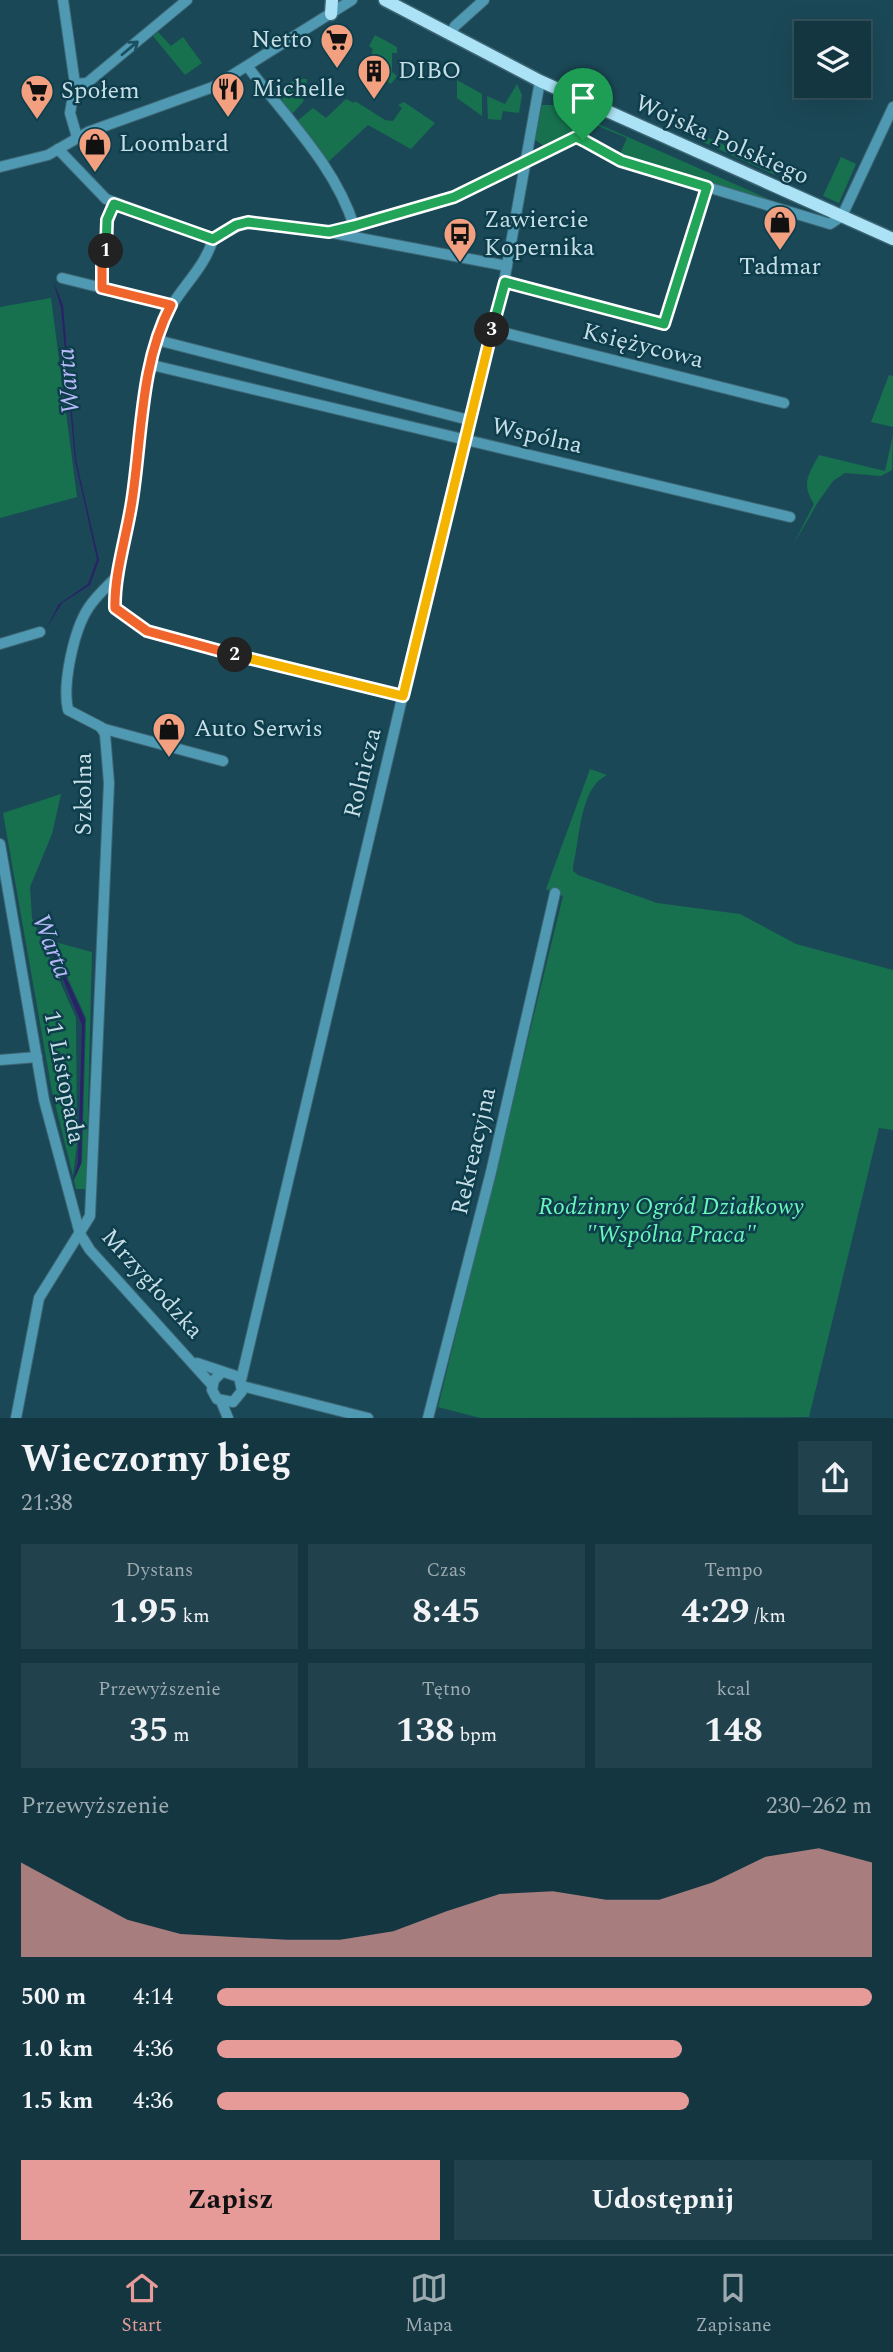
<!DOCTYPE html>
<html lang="pl">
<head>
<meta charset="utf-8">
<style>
	:root { --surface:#143641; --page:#21414c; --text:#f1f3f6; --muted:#9dabb1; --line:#33505a; --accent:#e69b98 }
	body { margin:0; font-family:Spectral,serif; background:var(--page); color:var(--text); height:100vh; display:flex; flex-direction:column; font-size:26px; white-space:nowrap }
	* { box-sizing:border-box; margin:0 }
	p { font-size:23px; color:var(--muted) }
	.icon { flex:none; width:38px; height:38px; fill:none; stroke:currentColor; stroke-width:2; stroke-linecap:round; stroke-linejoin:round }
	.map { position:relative; height:1418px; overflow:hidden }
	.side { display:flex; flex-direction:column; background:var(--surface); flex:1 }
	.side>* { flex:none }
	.tools { position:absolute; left:794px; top:21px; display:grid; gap:14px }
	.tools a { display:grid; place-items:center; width:77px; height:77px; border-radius:0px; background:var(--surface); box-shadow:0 7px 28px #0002,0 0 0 2px var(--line); font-size:35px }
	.pin { position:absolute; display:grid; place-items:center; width:60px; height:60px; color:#fff; margin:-72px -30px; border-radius:50% 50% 50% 0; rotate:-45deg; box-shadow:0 0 7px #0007 }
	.pin .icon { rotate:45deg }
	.km { position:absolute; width:35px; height:35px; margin:-18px; border-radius:50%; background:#222; color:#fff; font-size:19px; line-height:35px; text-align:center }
	.round { display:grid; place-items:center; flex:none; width:74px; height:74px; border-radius:0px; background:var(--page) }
	.summary { display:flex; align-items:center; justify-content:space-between; height:119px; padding:0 21px }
	h1 { font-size:38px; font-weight:700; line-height:52px }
	.metrics { display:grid; grid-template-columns:repeat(3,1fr); gap:10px; height:119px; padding:7px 21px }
	.metrics div { display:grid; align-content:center; border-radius:0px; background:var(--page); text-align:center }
	.metrics b { font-size:35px; font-weight:700 }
	.metrics small { font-size:19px; font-weight:400 }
	.metrics p { font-size:19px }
	.chart { height:196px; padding:14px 21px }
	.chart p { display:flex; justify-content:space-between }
	.chart svg { width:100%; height:126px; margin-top:7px; fill:var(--accent); opacity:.7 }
	.cta { display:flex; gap:14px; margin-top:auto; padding:14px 21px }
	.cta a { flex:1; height:80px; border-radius:0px; background:var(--accent); color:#111; font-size:28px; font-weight:700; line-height:80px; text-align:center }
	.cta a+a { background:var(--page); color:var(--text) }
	ul { padding:0 21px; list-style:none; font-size:23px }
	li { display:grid; grid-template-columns:112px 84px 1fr; align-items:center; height:52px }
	li i { height:18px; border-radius:9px; background:var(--accent) }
	.tab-bar { display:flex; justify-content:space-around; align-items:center; height:98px; border-top:2px solid var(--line); background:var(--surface); font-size:19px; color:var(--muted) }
	.tab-bar a { display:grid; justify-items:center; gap:4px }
	.tab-bar .active { color:var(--accent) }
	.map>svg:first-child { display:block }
</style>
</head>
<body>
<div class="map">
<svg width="893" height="1418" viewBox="0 0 893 1418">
	<rect width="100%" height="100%" fill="#1b4857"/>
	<!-- green -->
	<g fill="#17714f">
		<polygon points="158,32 171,46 183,37 202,63 185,75 153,36"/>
		<polygon points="375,35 397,47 397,53 392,53 392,72 397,76 391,84 367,67 373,49 369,46"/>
		<polygon points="296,79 307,79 303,102 292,114 274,93"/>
		<polygon points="457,80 482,94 482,116 457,98"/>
		<polygon points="517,84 522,95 519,113 503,111 501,120 488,119 487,96 505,104"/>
		<polygon points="346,99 354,103 355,101 385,120 393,121 402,108 398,105 404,102 435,123 411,149 368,125 327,163 296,122 313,108 326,118"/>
		<polygon points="542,105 555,105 782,205 620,154 627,138 591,123 544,146 535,140"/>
		<polygon points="706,137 778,169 775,175 701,141"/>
		<polygon points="841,157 856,164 839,203 823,196"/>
		<polygon points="51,298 77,497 0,518 0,307"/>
		<polygon points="889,375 893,376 893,427 871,422"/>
		<path d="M893,435l-1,35 -11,6 -36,-3 -12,8 -15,21 -25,43 21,-41c-13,-20 -6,-29 5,-49l66,16z"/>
		<path d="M590,769l17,6c-28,13 -27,65 -34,91v5l5,4 79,28 83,11 56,30 97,26v160l-14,-2 -70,289 -329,1 -42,-11 125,-511 -17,-7z"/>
		<polygon points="61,794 52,834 30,887 32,918 76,1018 77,1144 73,1176 52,1091 3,813"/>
		<polygon points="51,941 92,952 86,1189 76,1189 74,1180 82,1162 86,1018"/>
	</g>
	<!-- water -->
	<g fill="#2a2169">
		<polygon points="53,281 63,305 76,460 99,560 90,585 62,603 46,629 59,604 88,584 97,559 75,461 61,308"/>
		<polygon points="48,938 85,1019 81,1164 73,1181 78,1163 82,1025 54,957 48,953 45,940"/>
	</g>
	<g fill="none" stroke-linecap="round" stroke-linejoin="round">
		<defs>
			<g id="minor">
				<polyline points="63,0 75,84 70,113 77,137"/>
				<polyline points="450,35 455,26 484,0"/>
				<path d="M248,67c37,50 87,98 106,159"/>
				<polyline points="75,84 87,83 187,0"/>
				<polyline points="58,149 106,199 213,239 244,223 329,232 417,209 454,197 577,137 621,161 830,224 842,216 893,107"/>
				<polyline points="0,167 48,155 88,132 213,87 352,0"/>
				<polyline points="333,233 507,266"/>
				<path d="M213,239c-9,32 -38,53 -50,83 -21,52 -22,114 -29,169 -5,38 -21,80 -19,117l32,23 256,65"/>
				<polyline points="62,278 171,305"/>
				<polyline points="504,282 664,324 707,187"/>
				<path d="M102,288c-1,-22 3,-64 12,-84"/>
				<polyline points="493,330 784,403"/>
				<polyline points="157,340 469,420"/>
				<polyline points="152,365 790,517"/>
				<polyline points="0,644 40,632"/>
				<polyline points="101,728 223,761"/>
				<polyline points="0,844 44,1100 80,1234 90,1250 212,1385"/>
				<polyline points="0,1060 37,1057"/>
				<polyline points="197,1363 239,1377 242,1391 233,1402 217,1399 212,1390 214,1380 221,1373"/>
				<polyline points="241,1380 434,563 504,282 540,81"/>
				<polyline points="242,1386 368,1418"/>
				<polyline points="221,1401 228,1418"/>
				<path d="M16,1418l23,-120 51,-82 19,-433 -4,-49 -4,-7 -33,-17c-6,-26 6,-81 21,-103 8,-12 20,-22 30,-33"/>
				<polyline points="428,1418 491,1172 555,893"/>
			</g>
			<g id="major">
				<polyline points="385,0 540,81 893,239"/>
				<polyline points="331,14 332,0"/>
			</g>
		</defs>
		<!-- minor casing -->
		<use href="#minor" stroke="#3d6674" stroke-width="12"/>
		<!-- major casing -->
		<use href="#major" stroke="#3d6674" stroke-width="15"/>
		<!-- minor -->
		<use href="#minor" stroke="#5099b2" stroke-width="10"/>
		<!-- major -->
		<use href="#major" stroke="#ace2f6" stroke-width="12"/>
	</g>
	<!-- one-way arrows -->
	<defs><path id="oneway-shaft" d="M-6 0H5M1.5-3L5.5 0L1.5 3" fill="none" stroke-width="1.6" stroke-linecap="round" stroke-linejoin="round" transform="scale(1.75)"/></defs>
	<use stroke="#1b5060" href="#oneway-shaft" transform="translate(130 48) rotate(-40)"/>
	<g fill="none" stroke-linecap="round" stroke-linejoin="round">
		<defs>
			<polyline id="split-1" points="106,251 107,220 114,204 213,239 236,225 248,222 329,232 354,226 454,197 576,137 583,140"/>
			<path id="split-2" d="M106,251l-4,15v22l69,17c-31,59 -29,132 -39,196 -5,34 -18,73 -17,107l32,23 88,24"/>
			<polyline id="split-3" points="235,655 403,696 492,330"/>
			<polyline id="split-4" points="492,330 505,282 664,324 707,187 621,161 583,140"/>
		</defs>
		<!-- split-1 casing -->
		<use href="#split-1" stroke="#fff" stroke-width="14"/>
		<!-- split-2 casing -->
		<use href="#split-2" stroke="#fff" stroke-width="14"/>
		<!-- split-3 casing -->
		<use href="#split-3" stroke="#fff" stroke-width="14"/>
		<!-- split-4 casing -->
		<use href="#split-4" stroke="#fff" stroke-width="14"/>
		<!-- split-1 -->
		<use href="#split-1" stroke="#22a559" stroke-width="9"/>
		<!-- split-2 -->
		<use href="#split-2" stroke="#f0652b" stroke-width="9"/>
		<!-- split-3 -->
		<use href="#split-3" stroke="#f5b400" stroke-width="9"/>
		<!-- split-4 -->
		<use href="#split-4" stroke="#22a559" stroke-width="9"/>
	</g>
	<!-- icons -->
	<defs>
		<symbol id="supermarket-pin" viewBox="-11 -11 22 30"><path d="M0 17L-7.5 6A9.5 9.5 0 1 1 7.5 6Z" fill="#f2a080" stroke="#0e3e4c"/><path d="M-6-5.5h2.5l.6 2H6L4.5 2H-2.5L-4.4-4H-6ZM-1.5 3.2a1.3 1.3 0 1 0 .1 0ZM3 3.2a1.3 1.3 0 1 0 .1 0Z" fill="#111"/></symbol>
		<symbol id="building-pin" viewBox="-11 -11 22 30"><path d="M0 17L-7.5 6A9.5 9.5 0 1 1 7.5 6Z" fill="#f2a080" stroke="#0e3e4c"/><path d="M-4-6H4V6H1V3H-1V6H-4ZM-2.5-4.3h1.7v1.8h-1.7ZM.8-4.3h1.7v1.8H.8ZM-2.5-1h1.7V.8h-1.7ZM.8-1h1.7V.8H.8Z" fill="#111"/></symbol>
		<symbol id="restaurant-pin" viewBox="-11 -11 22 30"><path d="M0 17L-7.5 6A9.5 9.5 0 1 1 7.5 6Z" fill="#f2a080" stroke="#0e3e4c"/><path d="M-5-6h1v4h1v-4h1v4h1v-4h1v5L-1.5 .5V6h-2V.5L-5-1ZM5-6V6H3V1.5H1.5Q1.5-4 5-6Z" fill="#111"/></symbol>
		<symbol id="shop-pin" viewBox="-11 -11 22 30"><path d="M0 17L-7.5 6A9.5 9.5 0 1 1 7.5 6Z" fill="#f2a080" stroke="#0e3e4c"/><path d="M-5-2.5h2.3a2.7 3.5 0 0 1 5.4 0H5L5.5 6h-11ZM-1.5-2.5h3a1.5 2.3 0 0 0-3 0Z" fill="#111"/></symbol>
		<symbol id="bus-pin" viewBox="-11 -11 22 30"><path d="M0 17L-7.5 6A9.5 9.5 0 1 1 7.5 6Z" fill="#f2a080" stroke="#0e3e4c"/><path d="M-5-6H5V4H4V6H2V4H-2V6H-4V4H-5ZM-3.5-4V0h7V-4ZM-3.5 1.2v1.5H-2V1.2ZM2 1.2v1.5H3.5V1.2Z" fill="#111"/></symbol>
	</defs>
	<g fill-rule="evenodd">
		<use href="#supermarket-pin" x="318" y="21" width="38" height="52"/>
		<use href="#building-pin" x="355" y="52" width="38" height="52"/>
		<use href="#restaurant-pin" x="209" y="70" width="38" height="52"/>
		<use href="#supermarket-pin" x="18" y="72" width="38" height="52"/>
		<use href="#shop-pin" x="76" y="125" width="38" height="52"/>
		<use href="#shop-pin" x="761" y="203" width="38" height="52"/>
		<use href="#bus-pin" x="441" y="215" width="38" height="52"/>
		<use href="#shop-pin" x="150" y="710" width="38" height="52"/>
	</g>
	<g text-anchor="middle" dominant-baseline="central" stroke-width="5" stroke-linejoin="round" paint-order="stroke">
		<!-- poi labels -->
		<g font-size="24" fill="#c7dee7" stroke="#0e3e4c" text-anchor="start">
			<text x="312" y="40" text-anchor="end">Netto</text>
			<text x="398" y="71">DIBO</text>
			<text x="252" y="89">Michelle</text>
			<text x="61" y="91">Społem</text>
			<text x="119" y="144">Loombard</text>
			<text x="484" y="220">Zawiercie<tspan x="484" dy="28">Kopernika</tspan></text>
			<text x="780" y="267" text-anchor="middle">Tadmar</text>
			<text x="194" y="729">Auto Serwis</text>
		</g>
		<!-- street labels -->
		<g font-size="24" fill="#c7dee7" stroke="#0e3e4c">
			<text transform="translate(722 140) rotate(24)">Wojska Polskiego</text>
			<text transform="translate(643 346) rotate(14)">Księżycowa</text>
			<text transform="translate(537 436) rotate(13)">Wspólna</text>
			<text transform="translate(363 773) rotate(-76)">Rolnicza</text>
			<text transform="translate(84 794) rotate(-90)">Szkolna</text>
			<text transform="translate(64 1077) rotate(79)">11 Listopada</text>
			<text transform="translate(474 1151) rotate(-77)">Rekreacyjna</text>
			<text transform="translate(152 1284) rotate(48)">Mrzygłodzka</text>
		</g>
		<!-- park labels -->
		<g font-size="24" font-style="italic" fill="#6af7ba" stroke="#0e3e4c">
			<text x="671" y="1207">Rodzinny Ogród Działkowy<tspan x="671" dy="28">"Wspólna Praca"</tspan></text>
		</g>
		<!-- water labels -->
		<g font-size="26" font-style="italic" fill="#b6b8f8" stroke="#0e3e4c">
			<text transform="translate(68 381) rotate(-95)">Warta</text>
			<text transform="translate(52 946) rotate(68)">Warta</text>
		</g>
	</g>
</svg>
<div class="tools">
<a><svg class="icon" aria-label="layers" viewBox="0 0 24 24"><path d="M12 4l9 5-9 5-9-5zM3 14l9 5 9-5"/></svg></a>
</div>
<div class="pin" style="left:583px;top:140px;background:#1e9e55"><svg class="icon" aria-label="arrive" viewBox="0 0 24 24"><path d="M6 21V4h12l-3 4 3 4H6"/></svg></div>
<b class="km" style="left:106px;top:251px">1</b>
<b class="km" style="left:235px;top:655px">2</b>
<b class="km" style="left:492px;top:330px">3</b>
</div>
<section class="side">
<div class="summary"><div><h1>Wieczorny bieg</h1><p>21:38</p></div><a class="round"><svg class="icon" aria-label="share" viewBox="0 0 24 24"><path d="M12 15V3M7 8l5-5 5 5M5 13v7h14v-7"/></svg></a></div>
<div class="metrics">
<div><p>Dystans</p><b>1.95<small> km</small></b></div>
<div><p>Czas</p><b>8:45</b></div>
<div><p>Tempo</p><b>4:29<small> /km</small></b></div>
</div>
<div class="metrics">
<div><p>Przewyższenie</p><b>35<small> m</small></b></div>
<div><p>Tętno</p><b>138<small> bpm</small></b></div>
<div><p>kcal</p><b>148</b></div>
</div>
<div class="chart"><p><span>Przewyższenie</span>230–262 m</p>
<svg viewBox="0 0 160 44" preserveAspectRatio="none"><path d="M0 44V11L10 21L20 31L30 36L40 37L50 38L60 38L70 35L80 28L90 22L100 21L110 24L120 24L130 18L140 9L150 6L160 11V44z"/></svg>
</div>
<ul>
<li><b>500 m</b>4:14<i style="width:100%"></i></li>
<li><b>1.0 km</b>4:36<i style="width:71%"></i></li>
<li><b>1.5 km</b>4:36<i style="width:72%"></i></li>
</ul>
<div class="cta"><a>Zapisz</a><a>Udostępnij</a></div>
</section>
<nav class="tab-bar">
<a class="active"><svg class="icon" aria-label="home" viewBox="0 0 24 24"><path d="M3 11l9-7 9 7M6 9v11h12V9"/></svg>Start</a>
<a><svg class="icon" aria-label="map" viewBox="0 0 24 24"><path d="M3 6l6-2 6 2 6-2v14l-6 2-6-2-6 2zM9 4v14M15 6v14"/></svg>Mapa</a>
<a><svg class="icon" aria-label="saved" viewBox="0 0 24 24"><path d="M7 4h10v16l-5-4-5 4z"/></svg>Zapisane</a>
</nav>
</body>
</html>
